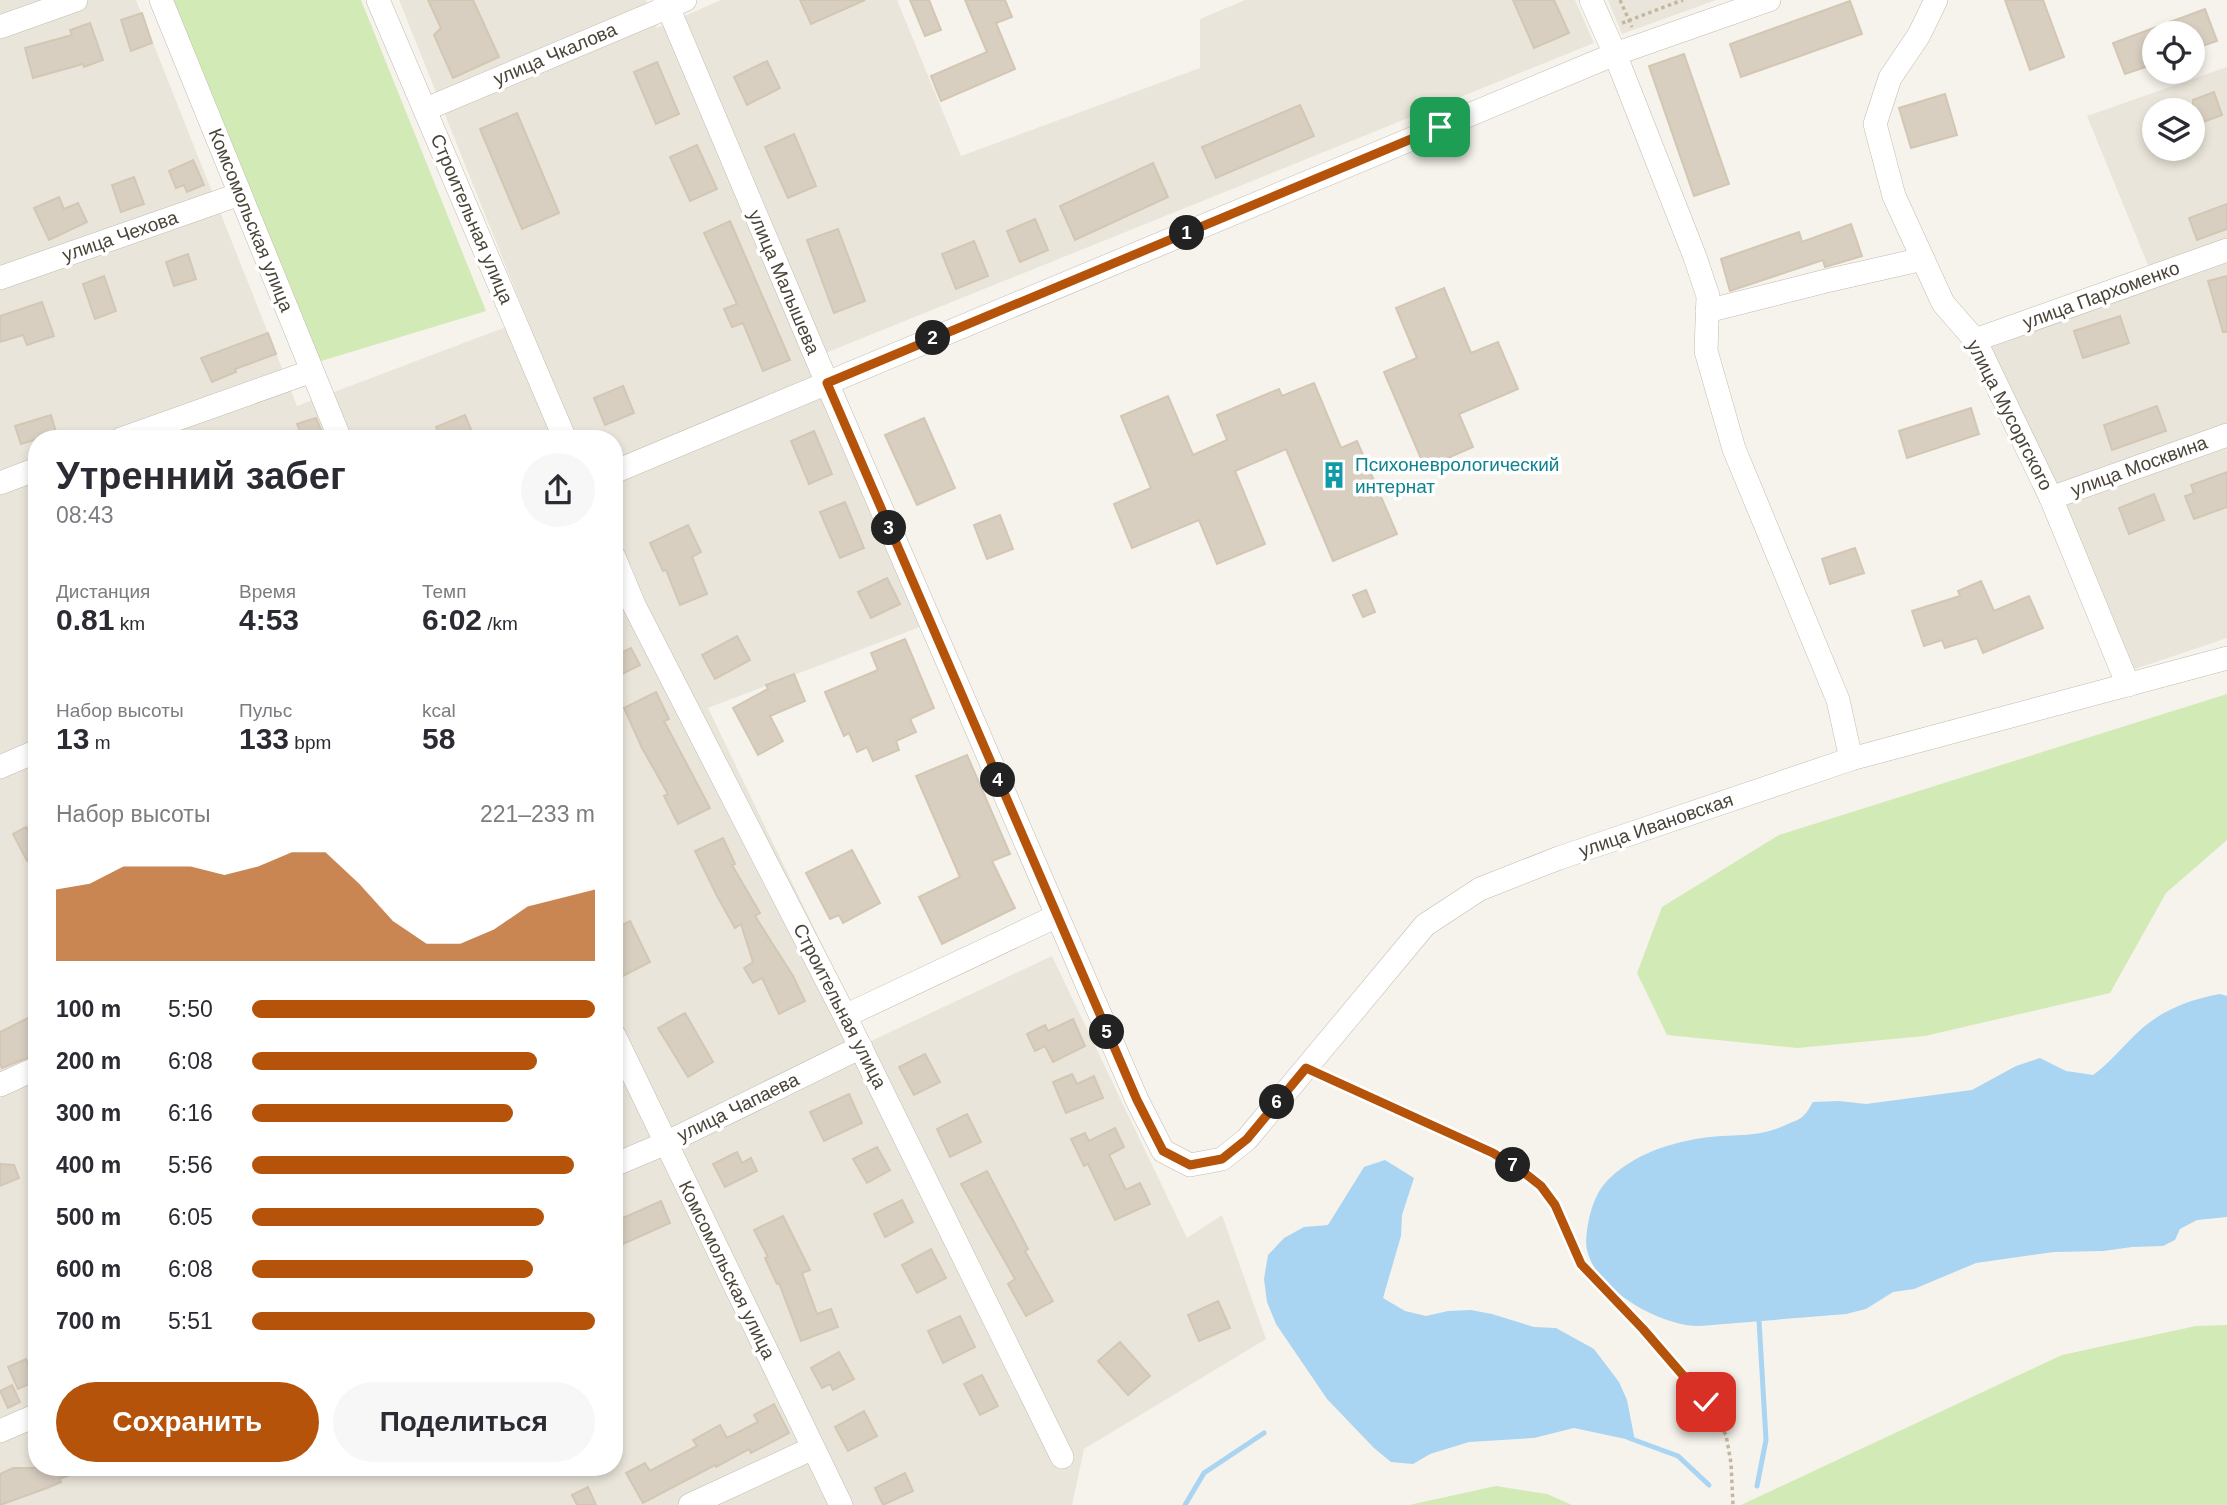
<!DOCTYPE html>
<html lang="ru">
<head>
<meta charset="utf-8">
<style>
	:root { --surface:#fff; --page:#f7f7f7; --text:#2b2b33; --muted:#7c7c81; --accent:#b45309 }
	body { margin:0; font-family:Helvetica,sans-serif; background:var(--page); color:var(--text); height:100vh; display:flex; flex-direction:column; font-size:26px; white-space:nowrap }
	* { box-sizing:border-box; margin:0 }
	p { font-size:23px; color:var(--muted) }
	.icon { flex:none; width:38px; height:38px; fill:none; stroke:currentColor; stroke-width:2; stroke-linecap:round; stroke-linejoin:round }
	.map { position:relative; flex:1; overflow:hidden }
	.side { position:absolute; left:28px; top:430px; width:595px; height:1046px; display:flex; flex-direction:column; background:var(--surface); border-radius:28px; box-shadow:0 4px 10px #0003 }
	.side>* { flex:none }
	.controls { position:absolute; left:2142px; top:21px; display:grid; gap:14px }
	.controls a { display:grid; place-items:center; width:63px; height:63px; border-radius:50%; background:var(--surface); box-shadow:0 4px 10px #0003; font-size:35px }
	.pin { position:absolute; display:grid; place-items:center; width:60px; height:60px; color:#fff; margin:-30px; border-radius:14px; box-shadow:0 4px 10px #0006 }
	.km { position:absolute; width:35px; height:35px; margin:-18px; border-radius:50%; background:#222; color:#fff; font-size:19px; line-height:35px; text-align:center }
	.round { display:grid; place-items:center; flex:none; width:74px; height:74px; border-radius:37px; background:var(--page) }
	.summary { display:flex; align-items:center; justify-content:space-between; height:119px; padding:0 28px }
	h1 { font-size:38px; font-weight:600; line-height:52px }
	.figures { display:grid; grid-template-columns:repeat(3,1fr); gap:10px; height:119px; padding:7px 28px }
	.figures div { display:grid; align-content:center }
	.figures b { font-size:30px; font-weight:600 }
	.figures small { font-size:19px; font-weight:400 }
	.figures p { font-size:19px }
	.chart { height:196px; padding:14px 28px }
	.chart p { display:flex; justify-content:space-between }
	.chart svg { width:100%; height:126px; margin-top:7px; fill:var(--accent); opacity:.7 }
	.cta { display:flex; gap:14px; margin-top:auto; padding:14px 28px }
	.cta a { flex:1; height:80px; border-radius:42px; background:var(--accent); color:#fff; font-size:28px; font-weight:600; line-height:80px; text-align:center }
	.cta a+a { background:var(--page); color:var(--text) }
	ul { padding:0 28px; list-style:none; font-size:23px }
	li { display:grid; grid-template-columns:112px 84px 1fr; align-items:center; height:52px }
	li i { height:18px; border-radius:9px; background:var(--accent) }
	.map>svg:first-child { display:block }
</style>
</head>
<body>
<div class="map">
<svg width="2227" height="1505" viewBox="0 0 2227 1505">
	<rect width="100%" height="100%" fill="#f6f3ec"/>
	<!-- residential -->
	<g fill="#eae5da" fill-rule="evenodd">
		<path d="M0,0h136l161,406 230,-87 -128,-319h247l11,28 64,-28h176l64,156 239,-88v-49l45,-19h330l19,43 -771,311 118,265 -233,89 161,334 183,-86 135,282 35,-23 44,124 -182,110 -12,56h-1072zM37,439h577v1029h-577z"/>
		<polygon points="1608,0 1716,0 1622,34"/>
		<path d="M2227,67v571l-98,33 -147,-323 175,-61 -70,-171zM2154,110h39v39h-39z"/>
	</g>
	<!-- green -->
	<g fill="#d2eab5">
		<polygon points="170,0 361,0 486,311 318,362"/>
		<polygon points="2227,694 2227,840 2166,893 2110,993 1925,1036 1797,1048 1667,1035 1637,973 1662,907 1779,835"/>
		<polygon points="2227,1325 2227,1505 1741,1505 2062,1355 2196,1326"/>
		<polygon points="1496,1486 1547,1494 1572,1505 1409,1505"/>
	</g>
	<!-- water -->
	<g fill="#a9d4f2">
		<path d="M2220,994l7,2v221l-30,3 -17,9 -5,11 -12,6 -31,1 -29,4 -49,1 -78,11 -62,26 -21,3 -27,17 -20,5 -146,12c-38,1 -104,-36 -113,-76 -2,-8 0,-22 2,-31 4,-17 9,-30 22,-42 25,-23 58,-34 91,-39 34,-5 56,1 88,-15 5,-2 11,-4 14,-8 4,-3 6,-9 9,-13l26,-1 27,3 106,-14 44,-24 24,-8 26,13 27,4c15,-11 23,-21 36,-34 26,-28 54,-40 91,-47z"/>
		<polygon points="1385,1160 1414,1178 1402,1215 1401,1236 1383,1298 1405,1311 1426,1316 1448,1311 1471,1310 1492,1314 1534,1327 1556,1328 1594,1349 1619,1382 1627,1400 1635,1441 1574,1428 1534,1438 1469,1442 1430,1454 1413,1464 1391,1462 1374,1448 1327,1399 1276,1324 1267,1302 1264,1279 1268,1255 1284,1238 1304,1227 1328,1225 1364,1167"/>
	</g>
	<g fill="none" stroke-linecap="round" stroke-linejoin="round">
		<!-- stream -->
		<g stroke="#a9d4f2" stroke-width="5">
			<polyline points="1629,1438 1678,1456 1709,1485"/>
			<polyline points="1757,1486 1766,1440 1759,1320"/>
			<polyline points="1185,1505 1204,1473 1264,1433"/>
		</g>
	</g>
	<!-- building -->
	<g fill="#d8cfc1" stroke="#d3c7b4" stroke-width="2">
		<polygon points="428,0 473,0 499,57 453,78 434,35 441,28"/>
		<polygon points="800,0 865,0 811,24"/>
		<polygon points="910,0 929,0 941,30 925,36"/>
		<polygon points="965,0 1005,0 1012,17 996,23 1015,69 941,101 931,76 987,52"/>
		<polygon points="1513,0 1554,0 1569,33 1534,48"/>
		<polygon points="2005,0 2043,0 2064,57 2030,70"/>
		<polygon points="1850,1 1862,34 1741,77 1730,44"/>
		<polygon points="2205,9 2217,41 2193,49 2193,33 2154,33 2154,64 2125,74 2113,43"/>
		<polygon points="142,13 152,43 131,51 121,20"/>
		<polygon points="90,23 103,60 84,67 83,64 33,78 25,48 72,35 70,30"/>
		<polygon points="1684,54 1729,184 1694,196 1649,66"/>
		<polygon points="767,61 780,88 747,105 734,77"/>
		<polygon points="657,62 679,114 656,124 634,72"/>
		<polygon points="2214,92 2222,115 2193,126 2193,100"/>
		<polygon points="1945,94 1957,135 1911,148 1899,108"/>
		<polygon points="1300,105 1314,136 1216,178 1202,147"/>
		<polygon points="517,113 559,213 522,229 480,129"/>
		<polygon points="794,134 816,186 788,198 765,147"/>
		<polygon points="697,145 717,189 690,201 670,157"/>
		<polygon points="193,160 204,185 187,192 184,185 176,188 169,171"/>
		<polygon points="1153,163 1168,197 1075,240 1060,206"/>
		<polygon points="134,177 144,204 121,212 112,185"/>
		<polygon points="59,197 64,209 78,203 87,222 49,240 34,208"/>
		<polygon points="2227,204 2227,229 2197,240 2189,218"/>
		<polygon points="1035,219 1048,250 1020,262 1007,231"/>
		<polygon points="730,221 790,360 763,371 743,323 732,327 724,309 737,304 704,233"/>
		<polygon points="1851,224 1862,256 1825,267 1823,260 1730,291 1721,259 1799,232 1802,242"/>
		<polygon points="838,229 865,301 834,313 807,240"/>
		<polygon points="974,241 988,276 956,289 942,254"/>
		<polygon points="188,254 196,279 174,286 166,262"/>
		<polygon points="104,276 116,311 95,319 83,284"/>
		<polygon points="2227,276 2227,332 2223,332 2208,281"/>
		<polygon points="1444,288 1471,353 1498,342 1518,389 1459,414 1473,447 1425,468 1384,372 1417,358 1396,308"/>
		<polygon points="42,302 54,336 27,345 23,335 0,342 0,316"/>
		<polygon points="2120,316 2129,343 2083,358 2074,331"/>
		<polygon points="268,333 276,354 235,369 236,372 212,382 201,358"/>
		<polygon points="1314,383 1341,448 1357,441 1397,534 1333,561 1286,449 1235,471 1265,544 1217,564 1199,520 1132,548 1114,504 1151,488 1121,416 1168,396 1193,455 1227,440 1217,415 1279,389 1282,396"/>
		<polygon points="623,386 634,413 605,425 594,398"/>
		<polygon points="2157,406 2166,431 2112,450 2104,425"/>
		<polygon points="1971,408 1979,434 1907,458 1899,431"/>
		<polygon points="51,415 58,439 37,439 21,444 15,426"/>
		<polygon points="465,415 475,439 441,439 436,427"/>
		<polygon points="316,418 323,435 303,439 297,424"/>
		<polygon points="924,418 955,488 917,505 885,435"/>
		<polygon points="814,431 832,474 809,484 791,441"/>
		<polygon points="2227,472 2227,507 2194,519 2185,496 2194,493 2191,485"/>
		<polygon points="2154,494 2164,520 2129,534 2119,508"/>
		<polygon points="845,502 864,548 840,558 820,512"/>
		<polygon points="1000,515 1013,549 987,559 974,525"/>
		<polygon points="688,525 701,552 692,557 707,594 680,605 666,570 663,571 650,543"/>
		<polygon points="1855,548 1864,573 1830,584 1822,559"/>
		<polygon points="887,578 900,604 871,618 858,592"/>
		<polygon points="1981,581 1994,611 2029,596 2043,628 1983,653 1977,638 1945,648 1942,640 1924,646 1912,611 1960,596 1958,591"/>
		<polygon points="1366,590 1375,612 1363,617 1353,595"/>
		<polygon points="737,636 750,660 715,679 702,655"/>
		<polygon points="905,639 934,708 910,719 916,732 896,741 899,750 873,761 867,747 857,752 849,733 844,736 825,692 878,670 871,653"/>
		<polygon points="631,648 640,665 614,678 614,656"/>
		<polygon points="794,674 805,701 770,716 783,741 758,755 733,708 768,689 766,685"/>
		<polygon points="656,692 669,719 664,721 710,808 678,824 664,796 668,794 642,748 624,708"/>
		<polygon points="967,755 1010,854 992,861 1015,908 942,944 919,897 960,877 916,776"/>
		<polygon points="26,827 37,848 37,856 27,861 13,834"/>
		<polygon points="723,838 735,864 732,865 760,913 755,916 793,976 805,1001 779,1014 762,978 753,983 744,968 753,962 741,924 735,928 717,896 695,851"/>
		<polygon points="852,850 880,903 843,923 839,915 830,919 806,873"/>
		<polygon points="630,921 650,962 623,976 614,959 614,929"/>
		<polygon points="685,1013 713,1062 688,1077 658,1028"/>
		<polygon points="30,1017 37,1030 37,1054 2,1068 0,1064 0,1032"/>
		<polygon points="1073,1019 1085,1046 1053,1062 1045,1046 1035,1051 1027,1034 1045,1025 1048,1031"/>
		<polygon points="925,1054 940,1082 914,1095 899,1067"/>
		<polygon points="1072,1074 1077,1084 1094,1076 1103,1098 1066,1113 1053,1082"/>
		<polygon points="849,1094 862,1123 824,1141 810,1112"/>
		<polygon points="967,1114 981,1142 950,1157 937,1129"/>
		<polygon points="1115,1128 1124,1147 1109,1155 1126,1190 1140,1183 1150,1204 1115,1220 1088,1164 1084,1166 1071,1139 1085,1133 1089,1141"/>
		<polygon points="877,1147 890,1170 867,1183 853,1159"/>
		<polygon points="737,1152 742,1163 751,1158 757,1171 725,1187 713,1164"/>
		<polygon points="0,1164 14,1165 19,1178 0,1186"/>
		<polygon points="987,1171 1028,1249 1025,1251 1053,1301 1026,1316 1008,1284 1015,1279 961,1184"/>
		<polygon points="902,1200 913,1222 885,1237 874,1214"/>
		<polygon points="661,1201 670,1223 614,1248 614,1222"/>
		<polygon points="783,1216 810,1270 802,1273 817,1314 831,1309 838,1327 801,1341 779,1283 777,1284 765,1258 768,1257 754,1230"/>
		<polygon points="931,1249 946,1278 917,1293 902,1265"/>
		<polygon points="1218,1301 1230,1328 1199,1341 1188,1315"/>
		<polygon points="960,1316 975,1347 943,1363 928,1331"/>
		<polygon points="1120,1342 1150,1376 1128,1395 1098,1361"/>
		<polygon points="839,1352 854,1379 833,1390 830,1384 822,1388 811,1368"/>
		<polygon points="26,1359 36,1381 18,1389 8,1367"/>
		<polygon points="982,1375 998,1406 980,1415 964,1384"/>
		<polygon points="12,1385 20,1402 8,1408 0,1391"/>
		<polygon points="774,1404 789,1433 751,1453 749,1449 716,1467 715,1465 643,1503 626,1473 645,1463 650,1471 697,1446 693,1440 720,1425 727,1438 758,1422 754,1415"/>
		<polygon points="864,1411 877,1436 848,1451 835,1427"/>
		<polygon points="13,1468 84,1468 84,1470 59,1479 61,1482 47,1488 0,1505 0,1474"/>
		<polygon points="905,1473 913,1491 883,1505 875,1488"/>
		<polygon points="588,1487 596,1505 577,1505 572,1495"/>
	</g>
	<g fill="none" stroke-linecap="round" stroke-linejoin="round">
		<defs>
			<g id="minor">
				<polyline points="161,0 340,439"/>
				<polyline points="378,0 565,439"/>
				<polyline points="665,0 827,383 1137,1100 1163,1151 1190,1165 1222,1159 1247,1139 1425,925 1480,889 1559,858 1851,759 2227,658"/>
				<polyline points="1591,0 1615,54 1695,257 1708,296 1706,351 1734,449 1838,700 1851,759"/>
				<polyline points="1936,0 1919,35 1890,78 1875,124 1894,196 1943,303 1975,340 2051,498 2128,685"/>
				<polyline points="0,27 76,0"/>
				<polyline points="426,109 685,0"/>
				<polyline points="0,278 240,194"/>
				<polyline points="1707,311 1826,281 1923,259"/>
				<polyline points="1975,340 2227,250"/>
				<polyline points="121,439 312,371"/>
				<polyline points="614,472 1615,54 1769,0"/>
				<polyline points="0,483 37,469"/>
				<polyline points="2051,498 2227,435"/>
				<polyline points="614,557 634,605 845,1016 1062,1457"/>
				<polyline points="0,767 37,751"/>
				<polyline points="845,1016 1057,916"/>
				<polyline points="614,1035 841,1505"/>
				<polyline points="0,1085 37,1068"/>
				<polyline points="614,1165 666,1143 861,1047"/>
				<polyline points="0,1431 37,1415"/>
				<polyline points="690,1505 813,1448"/>
			</g>
		</defs>
		<!-- minor casing -->
		<use href="#minor" stroke="#c2bbae" stroke-width="24"/>
		<!-- path -->
		<g stroke="#c4b79f" stroke-width="3.5" stroke-dasharray="3.5 3.5" stroke-linecap="butt">
			<polyline points="1620,0 1632,27"/>
			<polyline points="1622,23 1683,0"/>
			<polyline points="1324,1076 1493,1153 1523,1171 1541,1186 1555,1205 1581,1264 1643,1329 1706,1403 1726,1435 1731,1463 1733,1505"/>
		</g>
		<!-- minor -->
		<use href="#minor" stroke="#fff" stroke-width="23"/>
	</g>
	<g fill="none" stroke-linecap="round" stroke-linejoin="round">
		<defs>
			<polyline id="route" points="1440,127 827,383 1137,1100 1163,1151 1190,1165 1222,1159 1247,1139 1306,1068 1493,1153 1522,1171 1541,1186 1555,1205 1581,1264 1643,1329 1706,1402"/>
		</defs>
		<!-- route casing -->
		<use href="#route" stroke="#fff" stroke-width="14"/>
		<!-- route -->
		<use href="#route" stroke="#b45309" stroke-width="9"/>
	</g>
	<!-- icons -->
	<defs>
		<symbol id="building-bare" viewBox="-9 -9 18 18"><path d="M-4-6H4V6H1V3H-1V6H-4ZM-2.5-4.3h1.7v1.8h-1.7ZM.8-4.3h1.7v1.8H.8ZM-2.5-1h1.7V.8h-1.7ZM.8-1h1.7V.8H.8Z" fill="#0f9aa8" stroke="#fff" stroke-width="2.5" paint-order="stroke"/></symbol>
	</defs>
	<g fill-rule="evenodd">
		<use href="#building-bare" x="1315" y="456" width="38" height="38"/>
	</g>
	<g text-anchor="middle" dominant-baseline="central" stroke-width="7" stroke-linejoin="round" paint-order="stroke">
		<!-- street labels -->
		<g font-size="19" fill="#4b4439" stroke="#fff">
			<text transform="translate(555 54) rotate(-23)">улица Чкалова</text>
			<text transform="translate(472 219) rotate(67)">Строительная улица</text>
			<text transform="translate(251 220) rotate(68)">Комсомольская улица</text>
			<text transform="translate(120 236) rotate(-19)">улица Чехова</text>
			<text transform="translate(784 282) rotate(67)">улица Малышева</text>
			<text transform="translate(2101 295) rotate(-20)">улица Пархоменко</text>
			<text transform="translate(2010 415) rotate(63)">улица Мусоргского</text>
			<text transform="translate(2139 466) rotate(-20)">улица Москвина</text>
			<text transform="translate(1656 825) rotate(-19)">улица Ивановская</text>
			<text transform="translate(840 1006) rotate(63)">Строительная улица</text>
			<text transform="translate(738 1107) rotate(-26)">улица Чапаева</text>
			<text transform="translate(727 1270) rotate(64)">Комсомольская улица</text>
		</g>
		<!-- culture labels -->
		<g font-size="19" fill="#0d838f" stroke="#fff" text-anchor="start">
			<text x="1355" y="464">Психоневрологический<tspan x="1355" dy="22">интернат</tspan></text>
		</g>
	</g>
</svg>
<div class="controls">
<a><svg class="icon" aria-label="locate" viewBox="0 0 24 24"><circle cx="12" cy="12" r="6"/><path d="M12 2v4M12 18v4M2 12h4M18 12h4"/></svg></a>
<a><svg class="icon" aria-label="layers" viewBox="0 0 24 24"><path d="M12 4l9 5-9 5-9-5zM3 14l9 5 9-5"/></svg></a>
</div>
<div class="pin" style="left:1440px;top:127px;background:#1e9e55"><svg class="icon" aria-label="arrive" viewBox="0 0 24 24"><path d="M6 21V4h12l-3 4 3 4H6"/></svg></div>
<div class="pin" style="left:1706px;top:1402px;background:#d93025"><svg class="icon" aria-label="check" viewBox="0 0 24 24"><path d="M5 12l5 5 9-10"/></svg></div>
<b class="km" style="left:1187px;top:233px">1</b>
<b class="km" style="left:933px;top:338px">2</b>
<b class="km" style="left:889px;top:528px">3</b>
<b class="km" style="left:998px;top:780px">4</b>
<b class="km" style="left:1107px;top:1032px">5</b>
<b class="km" style="left:1277px;top:1102px">6</b>
<b class="km" style="left:1513px;top:1165px">7</b>
<section class="side">
<div class="summary"><div><h1>Утренний забег</h1><p>08:43</p></div><a class="round"><svg class="icon" aria-label="share" viewBox="0 0 24 24"><path d="M12 15V3M7 8l5-5 5 5M5 13v7h14v-7"/></svg></a></div>
<div class="figures">
<div><p>Дистанция</p><b>0.81<small> km</small></b></div>
<div><p>Время</p><b>4:53</b></div>
<div><p>Темп</p><b>6:02<small> /km</small></b></div>
</div>
<div class="figures">
<div><p>Набор высоты</p><b>13<small> m</small></b></div>
<div><p>Пульс</p><b>133<small> bpm</small></b></div>
<div><p>kcal</p><b>58</b></div>
</div>
<div class="chart"><p><span>Набор высоты</span>221–233 m</p>
<svg viewBox="0 0 160 44" preserveAspectRatio="none"><path d="M0 44V19L10 17L20 11L30 11L40 11L50 14L60 11L70 6L80 6L90 17L100 30L110 38L120 38L130 33L140 25L150 22L160 19V44z"/></svg>
</div>
<ul>
<li><b>100 m</b>5:50<i style="width:100%"></i></li>
<li><b>200 m</b>6:08<i style="width:83%"></i></li>
<li><b>300 m</b>6:16<i style="width:76%"></i></li>
<li><b>400 m</b>5:56<i style="width:94%"></i></li>
<li><b>500 m</b>6:05<i style="width:85%"></i></li>
<li><b>600 m</b>6:08<i style="width:82%"></i></li>
<li><b>700 m</b>5:51<i style="width:100%"></i></li>
</ul>
<div class="cta"><a>Сохранить</a><a>Поделиться</a></div>
</section>
</div>
</body>
</html>
